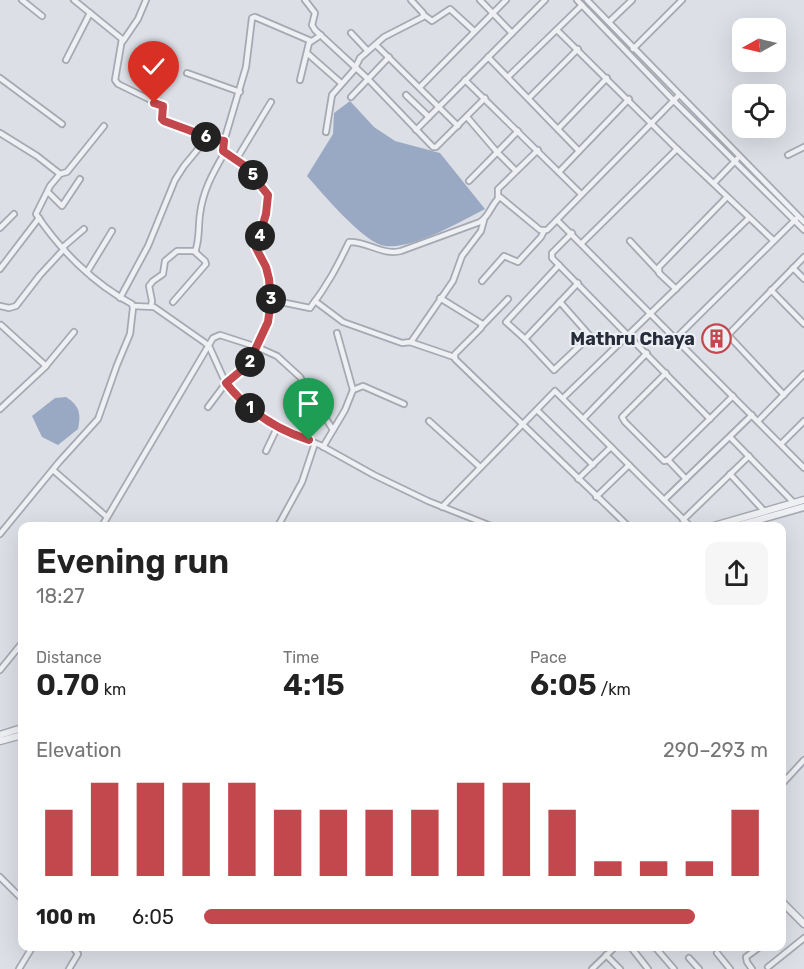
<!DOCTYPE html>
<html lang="en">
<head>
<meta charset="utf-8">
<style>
	:root { --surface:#fff; --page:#f6f6f6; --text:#222; --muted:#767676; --accent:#c3484d }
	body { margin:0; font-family:Rubik,sans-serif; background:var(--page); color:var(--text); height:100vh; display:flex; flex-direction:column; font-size:22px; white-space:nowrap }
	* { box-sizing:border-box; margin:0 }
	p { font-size:20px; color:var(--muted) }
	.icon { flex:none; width:33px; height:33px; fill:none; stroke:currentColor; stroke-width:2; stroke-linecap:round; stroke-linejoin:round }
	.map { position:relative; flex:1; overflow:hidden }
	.details { position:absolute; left:18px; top:522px; width:768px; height:429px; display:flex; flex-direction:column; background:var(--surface); border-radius:12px; box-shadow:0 6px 24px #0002 }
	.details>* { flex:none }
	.needle { width:39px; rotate:262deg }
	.buttons { position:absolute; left:732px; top:18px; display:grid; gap:12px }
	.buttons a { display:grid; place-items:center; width:54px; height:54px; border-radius:12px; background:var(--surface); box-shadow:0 6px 24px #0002; font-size:30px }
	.pin { position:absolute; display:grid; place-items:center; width:51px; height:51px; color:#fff; margin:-62px -26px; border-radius:50% 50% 50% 0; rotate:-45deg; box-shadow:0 0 6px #0007 }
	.pin .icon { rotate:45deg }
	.km { position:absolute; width:30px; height:30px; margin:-15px; border-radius:50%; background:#222; color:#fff; font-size:16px; line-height:30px; text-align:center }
	.round { display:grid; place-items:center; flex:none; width:63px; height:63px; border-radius:12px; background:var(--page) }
	.overview { display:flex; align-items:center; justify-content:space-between; height:102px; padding:0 18px }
	h1 { font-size:33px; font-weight:600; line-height:45px }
	.stats { display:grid; grid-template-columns:repeat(3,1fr); gap:9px; height:102px; padding:6px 18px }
	.stats div { display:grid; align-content:center }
	.stats b { font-size:30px; font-weight:600 }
	.stats small { font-size:16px; font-weight:400 }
	.stats p { font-size:16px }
	.chart { height:168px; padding:12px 18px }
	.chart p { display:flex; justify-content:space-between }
	.chart svg { width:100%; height:108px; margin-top:6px; stroke:var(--accent); stroke-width:6 }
	ul { padding:0 18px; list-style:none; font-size:20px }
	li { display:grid; grid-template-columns:96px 72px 1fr; align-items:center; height:45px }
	li i { height:15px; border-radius:8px; background:var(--accent) }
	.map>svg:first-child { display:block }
</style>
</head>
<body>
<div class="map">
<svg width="804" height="969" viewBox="0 0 804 969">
	<rect width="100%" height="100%" fill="#dcdfe5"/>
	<!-- water -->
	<g fill="#99a9c3">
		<path d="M350,101l24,26 21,14 45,12 45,56c-24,12 -77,44 -104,36 -21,-7 -58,-51 -74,-69l26,-42 1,-21z"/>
		<path d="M66,397c14,9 15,17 12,32l-20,16 -16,-8 -10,-21 23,-18z"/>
	</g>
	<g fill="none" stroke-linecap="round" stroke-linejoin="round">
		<defs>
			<g id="minor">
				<polyline points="22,0 42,16"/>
				<polyline points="74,0 122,39 115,80 118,84 163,106 162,119 164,121 204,136 224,141"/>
				<polyline points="305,0 315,13 312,25 315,30 368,79 433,147 436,147 485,98"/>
				<polyline points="480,0 512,33"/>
				<polyline points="577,0 675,102 804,230"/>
				<polyline points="587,0 804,222"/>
				<polyline points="424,15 432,21 450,9 474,31"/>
				<polyline points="609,22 632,0"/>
				<polyline points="557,30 677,149 773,240"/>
				<polyline points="351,33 367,50"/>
				<polyline points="123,41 138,19 146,0"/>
				<path d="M311,41l-56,-24 -3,1 -6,49 -24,81 3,4 20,14 24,30 -3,18 -10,34c3,8 9,14 11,21 9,28 1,53 -10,78l20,9 23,21 33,53"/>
				<polyline points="376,45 458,126"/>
				<polyline points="633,49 682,0"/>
				<polyline points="307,53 341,83"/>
				<polyline points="488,57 579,151"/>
				<polyline points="66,60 90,13"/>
				<polyline points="187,73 240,92"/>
				<polyline points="508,77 582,5"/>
				<polyline points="0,78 62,124"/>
				<polyline points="300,80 309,43 321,35"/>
				<polyline points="465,80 581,194"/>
				<polyline points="420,87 506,0"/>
				<polyline points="406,95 429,117"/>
				<polyline points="351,97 389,57"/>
				<polyline points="529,98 578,49"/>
				<polyline points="467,117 497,152 516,171"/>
				<polyline points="558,129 607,78"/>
				<polyline points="416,130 545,0"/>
				<polyline points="326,132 332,95 354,70 360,58 384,37 423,17 423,13 411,0"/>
				<polyline points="0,133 37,156 60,174"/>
				<polyline points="788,155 804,147"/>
				<polyline points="236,160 271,102"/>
				<polyline points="559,172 629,99"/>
				<polyline points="469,181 518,131"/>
				<polyline points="714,183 737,159"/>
				<polyline points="48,192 62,206 80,179"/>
				<polyline points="498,198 498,189 538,150"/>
				<polyline points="557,220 804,468"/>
				<polyline points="0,228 14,214"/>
				<polyline points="572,233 552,253 552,258 710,419"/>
				<polyline points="630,241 658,271"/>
				<polyline points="582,243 677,149"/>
				<polyline points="63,247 84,229"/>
				<polyline points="793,268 804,279"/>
				<polyline points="0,269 39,218"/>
				<polyline points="87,272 112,231"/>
				<polyline points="482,281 504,256 518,262 541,237 544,231"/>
				<polyline points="676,289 659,273 659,267 727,197"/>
				<polyline points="771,290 804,324"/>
				<polyline points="120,298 148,246 175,180 184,166 208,137"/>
				<polyline points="440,298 482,324 481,328 455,354 455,359 628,526"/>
				<path d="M271,300l39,8c17,-22 27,-41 39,-66 18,-1 34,14 52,9l79,-29c10,-6 11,-18 20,-25l40,33h7l132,-135"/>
				<polyline points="315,301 343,322 402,343 411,342 453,281 462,256 481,231 484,220"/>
				<path d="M173,302l33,-38 -1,-3 -10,-9c5,-13 3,-25 5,-38 3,-24 13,-41 25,-62"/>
				<polyline points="0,306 9,308 16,306 40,275 64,249"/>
				<polyline points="133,306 154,307 204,342 209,346 223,377 231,389 245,404 269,423 296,436 320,445 374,475 428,501 491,526"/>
				<polyline points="151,306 152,301 149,286 153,281 163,274 165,261 177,251 196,251"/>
				<polyline points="1,325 46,366"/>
				<polyline points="482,326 508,299"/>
				<polyline points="676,338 796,219"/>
				<polyline points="525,339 578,283"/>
				<polyline points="410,342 454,357"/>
				<polyline points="555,369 590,336 560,302"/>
				<polyline points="554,370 525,339 506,322 559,265"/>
				<polyline points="666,373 622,417 625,422 664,461 668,460 733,396"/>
				<polyline points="353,390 363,386 404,404"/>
				<polyline points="784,395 728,335 804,257"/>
				<polyline points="563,398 749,218"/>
				<polyline points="0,409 45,367 74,332"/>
				<polyline points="537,410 593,465"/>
				<polyline points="583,419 647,353"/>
				<polyline points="429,421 480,467"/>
				<polyline points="758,421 804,374"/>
				<polyline points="730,437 794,503"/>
				<polyline points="781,444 804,421"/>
				<polyline points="323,447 345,410 353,390 337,333"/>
				<polyline points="266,451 277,428"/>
				<polyline points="668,460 686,479"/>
				<polyline points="53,470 107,517"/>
				<polyline points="730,474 765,512"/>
				<polyline points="578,479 611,447"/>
				<polyline points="596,497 629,465"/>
				<polyline points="664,500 752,415"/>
				<polyline points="442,507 555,391 690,526"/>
				<polyline points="683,520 749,456"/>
				<polyline points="102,526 213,338 220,335 257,347 248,365 226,383 208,407"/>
				<polyline points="278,526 302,482 315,443"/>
				<path d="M0,534l59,-72 39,-43 19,-54 13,-31 3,-26 -1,-4c-38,-20 -72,-54 -96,-90l14,-28 10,-12 7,-2 37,-46"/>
				<polyline points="0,670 22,643"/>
				<polyline points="782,784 804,760"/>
				<polyline points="0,877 22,899"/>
				<polyline points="630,946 648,969"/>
				<polyline points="654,946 674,969"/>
				<polyline points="680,946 681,947"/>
				<polyline points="706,946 706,947"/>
				<polyline points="717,953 730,969"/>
				<polyline points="606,955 620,969"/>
				<polyline points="689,958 699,969"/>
				<polyline points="768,967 804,938"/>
				<polyline points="19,969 33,946"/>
				<polyline points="69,969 78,954 72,946"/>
				<polyline points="592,969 616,946"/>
				<polyline points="752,969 747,962 746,957 761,946"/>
			</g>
			<g id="tertiary">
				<polyline points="714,526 804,500"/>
				<polyline points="737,526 804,507"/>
				<polyline points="0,735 22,728"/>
				<polyline points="0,741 22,735"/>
				<polyline points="782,902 804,924"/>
			</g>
		</defs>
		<!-- minor casing -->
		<use href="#minor" stroke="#a6a9b2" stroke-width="8"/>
		<!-- tertiary casing -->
		<use href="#tertiary" stroke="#a6a9b2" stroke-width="9"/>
		<!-- minor -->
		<use href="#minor" stroke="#eef0f4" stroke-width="4.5"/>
		<!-- tertiary -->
		<use href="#tertiary" stroke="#eef0f4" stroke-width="6"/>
	</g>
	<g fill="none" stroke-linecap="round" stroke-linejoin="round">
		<defs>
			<path id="route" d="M154,103l9,3 -1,13 2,2 49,18 11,2 -1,10 22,15 23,29 -2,19 -10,34 10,19 3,12 2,21 -3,22 -20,43 -22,18c22,28 49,46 83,57"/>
		</defs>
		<!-- route casing -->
		<use href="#route" stroke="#fff" stroke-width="12"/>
		<!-- route -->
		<use href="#route" stroke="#c3484d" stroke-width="8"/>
	</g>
	<!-- icons -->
	<defs>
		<symbol id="building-ring" viewBox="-11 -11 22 22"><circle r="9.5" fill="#ebeef3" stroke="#c3484d" stroke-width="1.5"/><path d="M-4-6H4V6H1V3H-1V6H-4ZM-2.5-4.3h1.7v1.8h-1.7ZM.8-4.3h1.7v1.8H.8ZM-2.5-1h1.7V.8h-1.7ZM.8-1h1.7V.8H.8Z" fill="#c3484d"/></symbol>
	</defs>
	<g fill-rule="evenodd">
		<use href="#building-ring" x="700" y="322" width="33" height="33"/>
	</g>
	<g text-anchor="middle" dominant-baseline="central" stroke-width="4.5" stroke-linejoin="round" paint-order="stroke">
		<!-- poi labels -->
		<g font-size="18" font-weight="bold" fill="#272c3a" stroke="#ebeef3" text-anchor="end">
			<text x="695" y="339">Mathru Chaya</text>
		</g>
	</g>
</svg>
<div class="buttons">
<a><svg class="needle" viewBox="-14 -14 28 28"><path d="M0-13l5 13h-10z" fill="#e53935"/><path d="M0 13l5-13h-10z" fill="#767676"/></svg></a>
<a><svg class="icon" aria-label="locate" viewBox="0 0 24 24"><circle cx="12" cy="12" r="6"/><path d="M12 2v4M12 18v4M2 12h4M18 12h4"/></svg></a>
</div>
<div class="pin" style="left:309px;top:440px;background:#1e9e55"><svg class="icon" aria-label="arrive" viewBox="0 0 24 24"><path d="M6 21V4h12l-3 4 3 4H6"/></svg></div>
<div class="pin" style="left:154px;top:103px;background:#d93025"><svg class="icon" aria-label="check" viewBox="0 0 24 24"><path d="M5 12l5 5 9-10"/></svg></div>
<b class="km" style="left:250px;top:408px">1</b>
<b class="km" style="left:250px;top:362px">2</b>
<b class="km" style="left:271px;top:299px">3</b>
<b class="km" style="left:260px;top:236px">4</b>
<b class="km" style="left:253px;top:175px">5</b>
<b class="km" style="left:206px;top:137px">6</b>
<section class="details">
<div class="overview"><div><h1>Evening run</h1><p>18:27</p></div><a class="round"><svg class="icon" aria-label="share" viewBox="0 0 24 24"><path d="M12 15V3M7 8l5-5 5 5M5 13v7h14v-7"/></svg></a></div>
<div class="stats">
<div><p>Distance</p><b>0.70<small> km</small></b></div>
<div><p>Time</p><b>4:15</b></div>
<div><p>Pace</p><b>6:05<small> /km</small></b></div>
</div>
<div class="chart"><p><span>Elevation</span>290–293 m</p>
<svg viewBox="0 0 160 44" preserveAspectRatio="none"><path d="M5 44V17M15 44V6M25 44V6M35 44V6M45 44V6M55 44V17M65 44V17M75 44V17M85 44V17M95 44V6M105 44V6M115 44V17M125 44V38M135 44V38M145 44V38M155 44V17"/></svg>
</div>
<ul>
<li><b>100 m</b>6:05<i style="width:87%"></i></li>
</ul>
</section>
</div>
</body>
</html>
